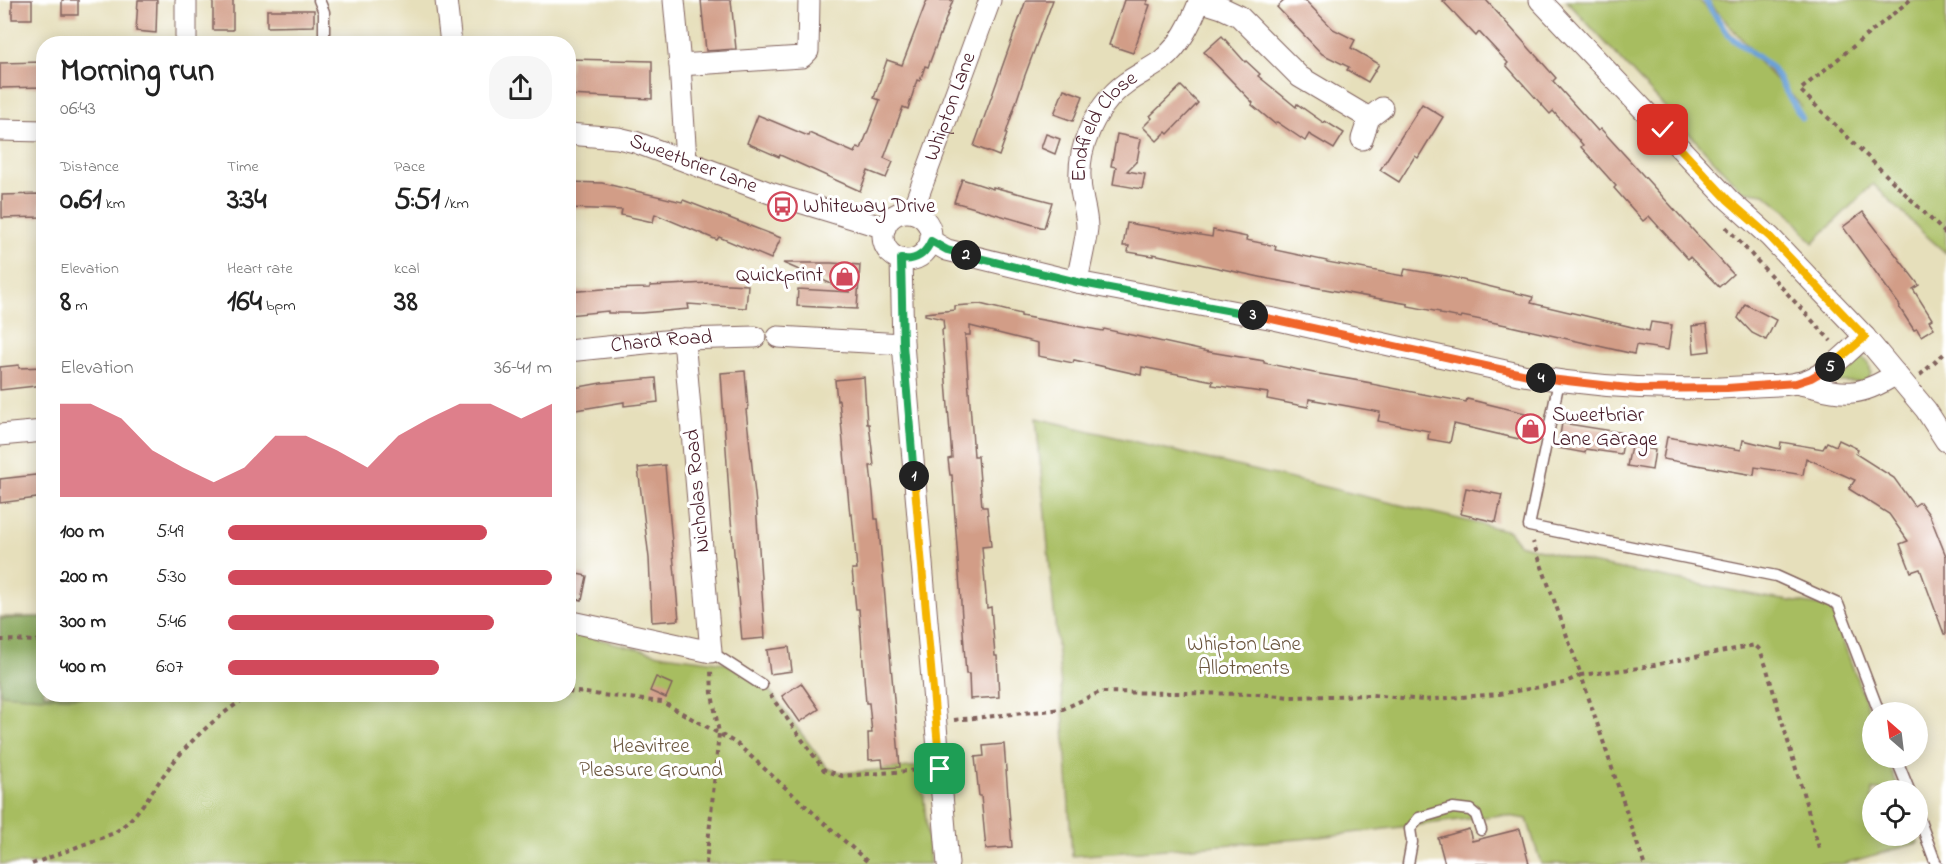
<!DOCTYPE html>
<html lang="en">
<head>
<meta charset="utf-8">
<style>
	:root { --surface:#fff; --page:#f6f6f6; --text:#222; --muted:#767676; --accent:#d1495b }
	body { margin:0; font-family:"Indie Flower",sans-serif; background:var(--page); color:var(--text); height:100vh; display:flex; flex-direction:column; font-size:22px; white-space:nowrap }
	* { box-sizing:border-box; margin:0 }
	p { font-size:20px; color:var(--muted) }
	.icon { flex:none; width:33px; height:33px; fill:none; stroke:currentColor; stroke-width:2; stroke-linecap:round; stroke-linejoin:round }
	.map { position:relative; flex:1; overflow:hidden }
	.side { position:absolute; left:36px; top:36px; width:540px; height:666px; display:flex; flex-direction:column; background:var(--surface); border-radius:24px; box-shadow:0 3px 15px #0003 }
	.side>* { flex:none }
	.needle { width:39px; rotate:332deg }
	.buttons { position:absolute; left:1862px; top:702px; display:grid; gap:12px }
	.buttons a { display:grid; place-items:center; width:66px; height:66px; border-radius:50%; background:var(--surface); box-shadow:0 3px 15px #0003; font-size:30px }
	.pin { position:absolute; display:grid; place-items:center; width:51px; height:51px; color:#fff; margin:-26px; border-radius:12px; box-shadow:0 3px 9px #0006 }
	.km { position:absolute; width:30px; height:30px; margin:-15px; border-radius:50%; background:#222; color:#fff; font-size:16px; line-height:30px; text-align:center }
	.round { display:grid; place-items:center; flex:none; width:63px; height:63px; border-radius:24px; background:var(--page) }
	.headline { display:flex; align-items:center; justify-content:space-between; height:102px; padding:0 24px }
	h1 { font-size:33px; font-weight:700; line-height:45px }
	.metrics { display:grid; grid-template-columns:repeat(3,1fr); gap:9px; height:102px; padding:6px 24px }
	.metrics div { display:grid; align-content:center }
	.metrics b { font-size:30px; font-weight:700 }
	.metrics small { font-size:16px; font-weight:400 }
	.metrics p { font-size:16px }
	.chart { height:168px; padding:12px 24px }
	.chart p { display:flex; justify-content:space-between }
	.chart svg { width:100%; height:108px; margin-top:6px; fill:var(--accent); opacity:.7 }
	ul { padding:0 24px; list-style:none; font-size:20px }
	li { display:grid; grid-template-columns:96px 72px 1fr; align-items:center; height:45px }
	li i { height:15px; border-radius:8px; background:var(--accent) }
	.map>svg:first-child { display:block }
</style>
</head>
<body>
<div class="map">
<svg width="1946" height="864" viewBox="0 0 1946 864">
	<rect width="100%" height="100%" fill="#fff"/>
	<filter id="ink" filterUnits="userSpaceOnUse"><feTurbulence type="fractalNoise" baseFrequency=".0167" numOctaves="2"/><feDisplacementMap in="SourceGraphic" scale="12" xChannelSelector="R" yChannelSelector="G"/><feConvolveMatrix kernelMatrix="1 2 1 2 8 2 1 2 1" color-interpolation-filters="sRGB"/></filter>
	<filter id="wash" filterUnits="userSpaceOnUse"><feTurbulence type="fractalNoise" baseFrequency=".008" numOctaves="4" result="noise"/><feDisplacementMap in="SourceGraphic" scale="24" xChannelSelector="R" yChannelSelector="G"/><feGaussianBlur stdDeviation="1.35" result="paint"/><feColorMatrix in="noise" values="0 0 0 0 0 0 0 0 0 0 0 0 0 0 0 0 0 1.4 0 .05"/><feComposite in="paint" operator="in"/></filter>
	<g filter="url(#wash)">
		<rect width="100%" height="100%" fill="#e6dfbb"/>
		<!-- green -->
		<g fill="#a7bd61" stroke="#786e46" stroke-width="1.5">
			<polygon points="1566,0 1699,0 1802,107 1707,0 1946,0 1946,253 1922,232 1873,184 1813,243 1787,211 1764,194 1742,191"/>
			<polygon points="1862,358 1869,363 1871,373 1869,378 1863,382 1821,382 1855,359"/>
			<polygon points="1036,418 1509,531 1519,544 1590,563 1770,598 1830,607 1872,719 1872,758 1887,758 1899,790 1872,790 1872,836 1916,836 1918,843 1842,864 1541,864 1527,819 1501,815 1302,839 1072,856 1063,709"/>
			<polygon points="0,617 43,617 44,694 568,694 569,632 664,655 725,663 764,683 827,768 843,773 921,766 930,864 0,864"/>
		</g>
		<!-- forest -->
		<polygon fill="#85a457" stroke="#686241" stroke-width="1.5" points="34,617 43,617 44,694 203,695 194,698 44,697 0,694 0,619"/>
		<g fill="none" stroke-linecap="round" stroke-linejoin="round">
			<!-- stream -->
			<polyline stroke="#6aa1d8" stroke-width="6" points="1705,0 1728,35 1772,68 1802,118"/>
		</g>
		<g id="blocks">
			<!-- building -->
			<g fill="#d29d87">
				<rect x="12" y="0" width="20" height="19"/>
				<rect x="62" y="0" width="16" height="15"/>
				<polygon points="138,0 157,0 156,33 136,31"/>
				<rect x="213" y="0" width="20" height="30"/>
				<polygon points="701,0 731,0 736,49 706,51"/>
				<polygon points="927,0 953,0 928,67 925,66 920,81 917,80 908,109 903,107 884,158 893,162 886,178 868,171 860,191 780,155 779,157 747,143 758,115 808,136 809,133 855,153 857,148 861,149 880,100 874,98 887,60 902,65"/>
				<polygon points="1026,0 1053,0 1024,78 1006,133 1007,134 999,156 974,146"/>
				<polygon points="1124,0 1148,0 1146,4 1150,5 1133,53 1109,45"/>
				<polygon points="1285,0 1305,0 1333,29 1355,40 1351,48 1379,64 1368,82 1347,70 1349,67 1322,54 1277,7"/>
				<polygon points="1442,0 1486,0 1556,78 1553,81 1598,131 1601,129 1733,274 1719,287 1690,257 1688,259 1649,216 1643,221 1614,188 1616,186 1581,147 1583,145 1553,111 1550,114 1506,65 1508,63 1479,32 1476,36"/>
				<polygon points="267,10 314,10 314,26 267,27"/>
				<polygon points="1222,36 1245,62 1246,61 1260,74 1258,76 1296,107 1297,104 1324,123 1325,121 1344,133 1334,149 1309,134 1305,141 1277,122 1275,124 1252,105 1253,103 1204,52"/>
				<polygon points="570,59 652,61 652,99 568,95"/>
				<polygon points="44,62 44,87 0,88 0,63"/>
				<polygon points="1181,86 1198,103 1168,134 1166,132 1157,141 1143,127 1152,118 1150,116"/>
				<polygon points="1064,89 1083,96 1073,121 1054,114"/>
				<polygon points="1422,104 1443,117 1418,158 1415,156 1399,182 1380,170"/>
				<polygon points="1046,134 1060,139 1055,154 1041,148"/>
				<polygon points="1117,134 1141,139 1137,161 1127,171 1145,174 1142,189 1113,184 1116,167 1111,166"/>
				<polygon points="962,179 993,189 993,187 1052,202 1044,228 954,202"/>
				<polygon points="568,182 602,183 682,202 683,200 781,238 771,259 719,237 717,240 655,214 653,222 621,215 622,210 568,208"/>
				<polygon points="41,194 41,217 2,218 2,195"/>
				<polygon points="1863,212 1919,285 1913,289 1932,319 1929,321 1934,328 1921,336 1917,329 1914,330 1899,307 1900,306 1843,227"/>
				<polygon points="1127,223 1212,237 1213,230 1247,237 1246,240 1276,246 1275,250 1327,261 1327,262 1403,276 1405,269 1446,276 1533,297 1531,303 1649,331 1651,322 1672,325 1668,350 1636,345 1634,354 1506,325 1462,316 1461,318 1440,314 1440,312 1408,306 1408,304 1269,279 1153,254 1153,256 1128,252 1129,246 1123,246"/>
				<polygon points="783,263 831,263 860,265 857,309 797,306 798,289 850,292"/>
				<polygon points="708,283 748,285 746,308 688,304 689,309 641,313 608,313 608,311 568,315 568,292 603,289 650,288 650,286"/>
				<polygon points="980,304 1021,314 1021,316 1103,331 1104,329 1204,351 1264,361 1264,363 1314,373 1371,383 1371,384 1433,396 1466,402 1467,399 1525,413 1519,439 1454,424 1450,443 1428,439 1429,431 1378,421 1380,412 1309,399 1308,407 1267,399 1268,393 1212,385 1213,381 1142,367 1141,375 1074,360 1073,363 1038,356 1038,343 970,326 970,335 965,335 969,391 974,456 978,456 982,507 987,507 991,546 982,547 987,608 991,607 995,656 997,656 999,697 970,699 969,674 966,674 952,475 950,475 948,459 952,458 942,330 944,329 943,319 925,315 925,313 955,310 955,306"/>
				<polygon points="1745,304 1776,320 1766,340 1752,333 1738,318"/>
				<polygon points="1707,324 1710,351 1694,353 1692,326"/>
				<polygon points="19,365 19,368 44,367 44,385 0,390 0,367"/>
				<polygon points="745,371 748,409 746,410 756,504 765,638 742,640 730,509 721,373"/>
				<polygon points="864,377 867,424 869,424 874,466 870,466 873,493 875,519 878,519 900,767 883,768 882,759 869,760 868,733 872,733 869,703 866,703 859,609 856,609 852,569 857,569 852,514 850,515 839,400 837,401 835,380"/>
				<polygon points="656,378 658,402 624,406 624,402 570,411 568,389 601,383"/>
				<polygon points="1562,423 1625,433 1621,454 1586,449 1585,453 1558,448"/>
				<polygon points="1667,437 1741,450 1743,440 1780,449 1781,442 1823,449 1827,442 1836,446 1839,440 1858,449 1856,454 1894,478 1914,506 1920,502 1930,516 1946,556 1946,634 1944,634 1920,569 1911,572 1900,544 1908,541 1889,514 1849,489 1855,480 1806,458 1803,475 1755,467 1754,475 1663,459"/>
				<polygon points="1631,446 1655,450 1652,470 1627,466"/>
				<polygon points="665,465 679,620 652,622 649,558 638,468"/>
				<polygon points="44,474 44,497 0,503 0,479"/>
				<polygon points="1466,488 1502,495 1496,522 1461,514"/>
				<polygon points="568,572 587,576 582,600 568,597"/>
				<polygon points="789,647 792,671 770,674 767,650"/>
				<polygon points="656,677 672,684 666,698 650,691"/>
				<polygon points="801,683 819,709 800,722 782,696"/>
				<polygon points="1004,744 1012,847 986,849 981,796 979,796 975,757 984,756 983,746"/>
				<polygon points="1469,829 1472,841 1520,829 1529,864 1445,864 1438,838"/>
			</g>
		</g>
	</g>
	<g filter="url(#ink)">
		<use href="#blocks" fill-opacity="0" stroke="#81625d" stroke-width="1.5"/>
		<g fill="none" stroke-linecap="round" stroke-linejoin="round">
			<defs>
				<g id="lane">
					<polyline points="319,0 324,12 324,44"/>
					<polyline points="1559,381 1529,526 1776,576 1838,604 1879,712"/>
					<polyline points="711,652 762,685"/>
					<polyline points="1896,758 1909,790"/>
					<polyline points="1917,813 1936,864"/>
					<polyline points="1408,864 1412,842 1410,829 1419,818 1453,808 1470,810 1476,815 1481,830"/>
				</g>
				<g id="street">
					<polyline points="446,0 451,44"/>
					<polyline points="674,0 680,65 686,161"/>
					<polyline points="1540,0 1729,200 1770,237 1865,337 1926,410 1946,441"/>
					<polyline points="1200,1 1222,8 1239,16 1300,77 1369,118"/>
					<polyline points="186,44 186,0"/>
					<polyline points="680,65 802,57 808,51 809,0"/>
					<polyline points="0,130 44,131"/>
					<path id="s1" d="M568,134l50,4 17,4 135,51 115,35"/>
					<polyline points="1362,139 1369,118 1382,108"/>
					<path id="s2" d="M912,212l78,-212"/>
					<circle cx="907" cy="236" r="24"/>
					<path d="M931,241l16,9 130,32 197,37 249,56c77,13 155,17 233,11 18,-1 38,0 54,-7 21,-8 38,-28 55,-42"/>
					<polyline points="901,259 903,344 948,864"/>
					<path id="s3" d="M1077,282c3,-18 8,-36 10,-54 0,-10 -2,-18 -4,-27 -5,-22 -4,-46 5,-67 7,-19 22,-40 38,-51 11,-8 24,-14 35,-22 19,-15 30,-38 39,-61"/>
					<polyline points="778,337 903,344"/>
					<path id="s4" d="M568,351l116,-12 71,-2"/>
					<path d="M1796,383c45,10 58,18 100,-9"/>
					<polyline points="0,435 44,431"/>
					<polyline points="568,621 711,652 684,339"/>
				</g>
			</defs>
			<!-- lane casing -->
			<use href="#lane" stroke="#81625d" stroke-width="13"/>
			<!-- street casing -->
			<use href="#street" stroke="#81625d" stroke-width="23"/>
			<!-- path -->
			<g stroke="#81625d" stroke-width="4" stroke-dasharray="4.5 4.5" stroke-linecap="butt">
				<polyline points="1910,0 1800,90 1946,234"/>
				<polyline points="1726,227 1831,341"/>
				<polyline points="1920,375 1946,352"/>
				<polyline points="0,640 44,641"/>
				<polyline points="568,691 662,702 736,743 870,864"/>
				<polyline points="770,695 824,770 842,776 921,770"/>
				<polyline points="954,720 1063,709 1100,692 1258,694 1291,697 1372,695 1423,700 1499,694 1564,683 1581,675 1533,542"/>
				<path d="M32,864l82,-31c24,-16 37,-41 54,-64 23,-30 51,-55 84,-75"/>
				<polyline points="706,864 719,733 712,694 711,671"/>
				<polyline points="1644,864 1581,675 1639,668 1755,645 1760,650 1766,666 1819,848"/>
			</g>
			<!-- lane -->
			<use href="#lane" stroke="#fff" stroke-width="10"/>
			<!-- street -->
			<use href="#street" stroke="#fff" stroke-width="21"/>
		</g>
	</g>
	<g fill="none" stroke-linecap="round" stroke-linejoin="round" filter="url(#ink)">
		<defs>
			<polyline id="split-1" points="914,476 940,769"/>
			<path id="split-2" d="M914,476l-11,-132 -2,-85c14,2 24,-4 30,-18l16,9 19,5"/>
			<polyline id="split-3" points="966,255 1077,282 1253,315"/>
			<polyline id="split-4" points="1253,315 1541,378"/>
			<polyline id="split-5" points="1541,378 1637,389 1727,388 1796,383 1811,378 1830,367"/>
			<polyline id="split-6" points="1663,130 1728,200 1770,237 1865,337 1830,367"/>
		</defs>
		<!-- split-1 casing -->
		<use href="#split-1" stroke="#fff" stroke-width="12"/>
		<!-- split-2 casing -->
		<use href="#split-2" stroke="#fff" stroke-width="12"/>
		<!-- split-3 casing -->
		<use href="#split-3" stroke="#fff" stroke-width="12"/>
		<!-- split-4 casing -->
		<use href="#split-4" stroke="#fff" stroke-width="12"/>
		<!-- split-5 casing -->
		<use href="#split-5" stroke="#fff" stroke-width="12"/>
		<!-- split-6 casing -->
		<use href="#split-6" stroke="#fff" stroke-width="12"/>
		<!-- split-1 -->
		<use href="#split-1" stroke="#f5b400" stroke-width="8"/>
		<!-- split-2 -->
		<use href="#split-2" stroke="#22a559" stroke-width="8"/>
		<!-- split-3 -->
		<use href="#split-3" stroke="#22a559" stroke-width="8"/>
		<!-- split-4 -->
		<use href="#split-4" stroke="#f0652b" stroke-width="8"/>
		<!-- split-5 -->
		<use href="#split-5" stroke="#f0652b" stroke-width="8"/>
		<!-- split-6 -->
		<use href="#split-6" stroke="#f5b400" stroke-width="8"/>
	</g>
	<!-- icons -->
	<defs>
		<symbol id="bus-ring" viewBox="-11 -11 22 22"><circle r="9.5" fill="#fff" stroke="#d1495b" stroke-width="1.5"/><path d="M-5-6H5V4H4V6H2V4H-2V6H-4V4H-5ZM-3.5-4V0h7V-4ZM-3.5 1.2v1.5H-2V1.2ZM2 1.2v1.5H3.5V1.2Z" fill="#d1495b"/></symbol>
		<symbol id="shop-ring" viewBox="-11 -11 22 22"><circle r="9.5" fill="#fff" stroke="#d1495b" stroke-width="1.5"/><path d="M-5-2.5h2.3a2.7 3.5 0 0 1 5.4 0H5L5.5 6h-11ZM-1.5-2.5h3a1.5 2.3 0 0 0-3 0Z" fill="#d1495b"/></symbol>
	</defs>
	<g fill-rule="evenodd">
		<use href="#bus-ring" x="766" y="190" width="33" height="33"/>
		<use href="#shop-ring" x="828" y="260" width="33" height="33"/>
		<use href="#shop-ring" x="1514" y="412" width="33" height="33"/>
	</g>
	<g text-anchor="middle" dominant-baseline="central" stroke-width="6" stroke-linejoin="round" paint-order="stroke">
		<!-- street labels -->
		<g font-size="21" fill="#4a1f2b" stroke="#fff">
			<text stroke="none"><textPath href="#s2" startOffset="112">Whipton Lane</textPath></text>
			<text stroke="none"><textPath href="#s3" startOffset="164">Endfield Close</textPath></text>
			<text stroke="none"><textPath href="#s1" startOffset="130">Sweetbrier Lane</textPath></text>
			<text stroke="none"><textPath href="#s4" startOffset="94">Chard Road</textPath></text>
			<text transform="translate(698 491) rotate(-95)">Nicholas Road</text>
		</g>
		<!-- poi labels -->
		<g font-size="21" fill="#4a1f2b" stroke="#fff" text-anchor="start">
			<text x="803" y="207">Whiteway Drive</text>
			<text x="823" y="276" text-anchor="end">Quickprint</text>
			<text x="1552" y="416">Sweetbriar<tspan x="1552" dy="24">Lane Garage</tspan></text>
		</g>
		<!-- park labels -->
		<g font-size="21" fill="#6b563e" stroke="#fff">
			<text x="1244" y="645">Whipton Lane<tspan x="1244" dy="24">Allotments</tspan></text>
			<text x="651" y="747">Heavitree<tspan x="651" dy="24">Pleasure Ground</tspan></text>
		</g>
	</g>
</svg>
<div class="buttons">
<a><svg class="needle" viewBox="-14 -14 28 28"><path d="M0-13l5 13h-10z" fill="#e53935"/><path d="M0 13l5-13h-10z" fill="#767676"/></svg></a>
<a><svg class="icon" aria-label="locate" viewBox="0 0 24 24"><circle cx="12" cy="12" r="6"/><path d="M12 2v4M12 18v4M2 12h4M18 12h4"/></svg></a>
</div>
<div class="pin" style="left:940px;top:769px;background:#1e9e55"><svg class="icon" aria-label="arrive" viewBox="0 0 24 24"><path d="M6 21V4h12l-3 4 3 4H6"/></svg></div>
<div class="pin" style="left:1663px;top:130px;background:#d93025"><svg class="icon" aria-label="check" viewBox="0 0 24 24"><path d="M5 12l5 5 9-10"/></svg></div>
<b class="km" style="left:914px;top:476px">1</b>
<b class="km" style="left:966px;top:255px">2</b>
<b class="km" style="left:1253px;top:315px">3</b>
<b class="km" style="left:1541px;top:378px">4</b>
<b class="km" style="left:1830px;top:367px">5</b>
<section class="side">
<div class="headline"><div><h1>Morning run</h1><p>06:43</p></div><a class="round"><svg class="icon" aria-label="share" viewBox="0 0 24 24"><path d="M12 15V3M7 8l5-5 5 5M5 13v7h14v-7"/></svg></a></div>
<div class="metrics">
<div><p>Distance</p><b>0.61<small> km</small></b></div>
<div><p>Time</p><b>3:34</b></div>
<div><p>Pace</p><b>5:51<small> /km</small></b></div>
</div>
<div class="metrics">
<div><p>Elevation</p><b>8<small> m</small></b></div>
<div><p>Heart rate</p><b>164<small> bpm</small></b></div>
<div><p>kcal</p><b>38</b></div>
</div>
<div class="chart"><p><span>Elevation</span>36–41 m</p>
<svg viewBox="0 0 160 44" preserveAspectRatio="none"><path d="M0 44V6L10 6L20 12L30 25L40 32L50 38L60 32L70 19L80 19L90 25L100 32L110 19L120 12L130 6L140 6L150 12L160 6V44z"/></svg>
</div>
<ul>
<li><b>100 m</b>5:49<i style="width:80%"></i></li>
<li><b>200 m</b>5:30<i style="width:100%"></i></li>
<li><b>300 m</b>5:46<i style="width:82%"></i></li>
<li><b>400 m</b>6:07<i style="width:65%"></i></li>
</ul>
</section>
</div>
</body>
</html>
